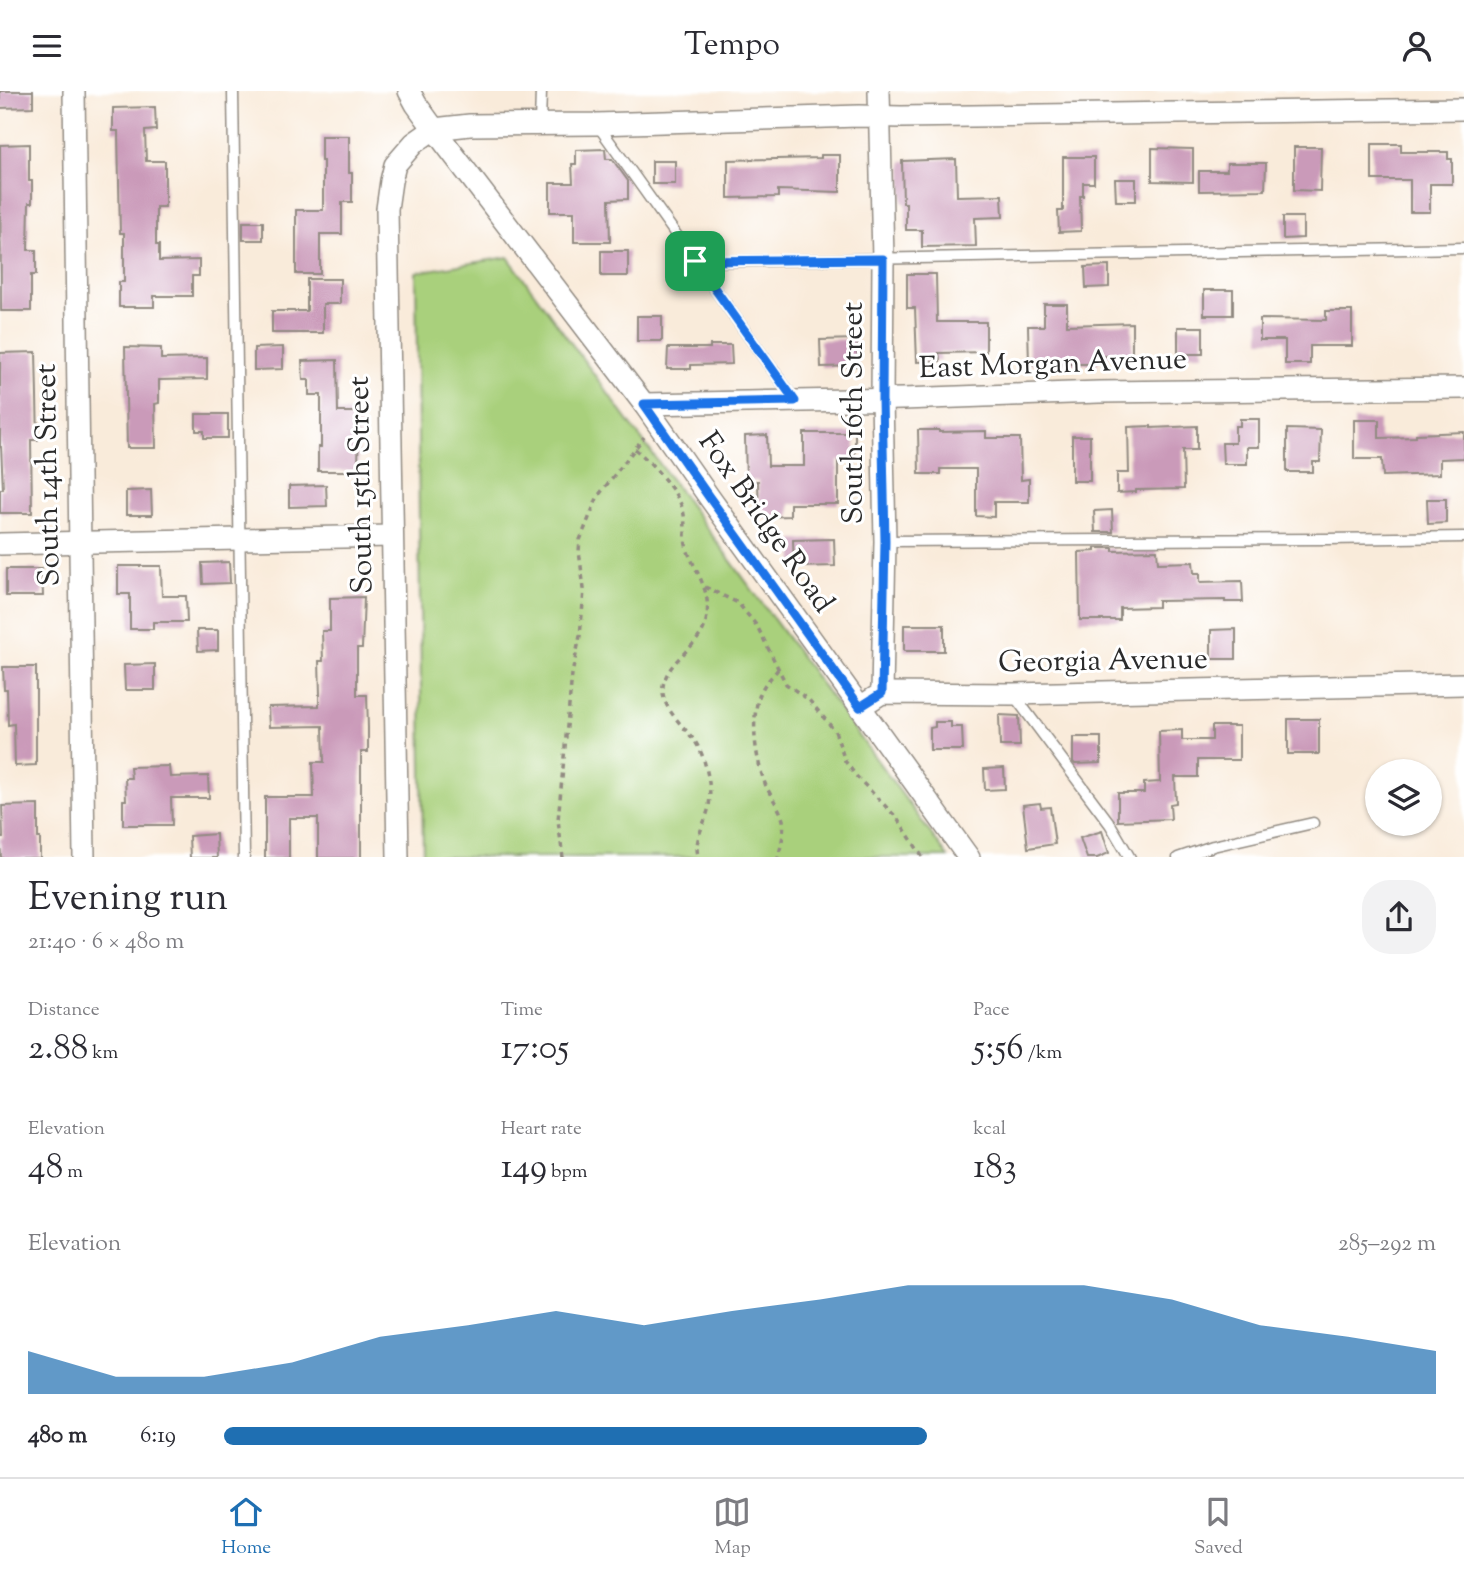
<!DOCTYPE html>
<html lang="en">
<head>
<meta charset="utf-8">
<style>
	:root { --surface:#fff; --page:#f2f2f3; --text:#2b2b33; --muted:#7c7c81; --line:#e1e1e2; --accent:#1f6fb2 }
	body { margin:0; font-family:"Sorts Mill Goudy",serif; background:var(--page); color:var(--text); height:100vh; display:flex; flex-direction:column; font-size:26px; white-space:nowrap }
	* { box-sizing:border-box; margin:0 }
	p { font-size:23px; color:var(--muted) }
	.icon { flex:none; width:38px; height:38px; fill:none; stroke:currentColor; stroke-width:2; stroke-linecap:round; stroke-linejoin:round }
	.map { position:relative; height:766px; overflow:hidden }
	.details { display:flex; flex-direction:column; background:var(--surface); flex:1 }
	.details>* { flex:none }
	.controls { position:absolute; left:1365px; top:668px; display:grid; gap:14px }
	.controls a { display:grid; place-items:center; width:77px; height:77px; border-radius:50%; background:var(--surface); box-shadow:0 2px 5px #0004; font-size:35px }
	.pin { position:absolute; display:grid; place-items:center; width:60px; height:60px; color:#fff; margin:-30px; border-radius:14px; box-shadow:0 4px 10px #0006 }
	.round { display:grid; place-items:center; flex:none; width:74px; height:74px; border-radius:28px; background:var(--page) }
	.summary { display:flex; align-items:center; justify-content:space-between; height:119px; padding:0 28px }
	h1 { font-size:38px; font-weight:600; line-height:52px }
	.figures { display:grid; grid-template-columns:repeat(3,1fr); gap:10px; height:119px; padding:7px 28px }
	.figures div { display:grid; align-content:center }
	.figures b { font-size:35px; font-weight:600 }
	.figures small { font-size:19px; font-weight:400 }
	.figures p { font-size:19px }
	.chart { height:196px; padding:14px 28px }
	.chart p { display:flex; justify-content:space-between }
	.chart svg { width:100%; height:126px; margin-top:7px; fill:var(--accent); opacity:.7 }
	ul { padding:0 28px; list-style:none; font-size:23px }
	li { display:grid; grid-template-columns:112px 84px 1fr; align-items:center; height:52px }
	li i { height:18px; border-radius:9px; background:var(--accent) }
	header { display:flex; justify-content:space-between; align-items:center; height:91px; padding:0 28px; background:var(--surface); font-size:32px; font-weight:600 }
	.dock { display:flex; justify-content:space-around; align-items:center; height:98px; border-top:2px solid var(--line); background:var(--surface); font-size:19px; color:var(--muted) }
	.dock a { display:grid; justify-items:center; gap:4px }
	.dock .selected { color:var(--accent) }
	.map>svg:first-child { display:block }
</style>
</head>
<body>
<header><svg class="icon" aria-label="menu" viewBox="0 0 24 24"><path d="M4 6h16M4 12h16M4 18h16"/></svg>Tempo<svg class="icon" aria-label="person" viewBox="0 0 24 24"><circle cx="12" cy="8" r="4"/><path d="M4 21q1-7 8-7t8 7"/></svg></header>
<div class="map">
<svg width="1464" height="767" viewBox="0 0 1464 767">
	<rect width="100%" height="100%" fill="#fff"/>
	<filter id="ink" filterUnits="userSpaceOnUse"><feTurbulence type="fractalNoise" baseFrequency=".0143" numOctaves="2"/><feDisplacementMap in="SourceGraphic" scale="14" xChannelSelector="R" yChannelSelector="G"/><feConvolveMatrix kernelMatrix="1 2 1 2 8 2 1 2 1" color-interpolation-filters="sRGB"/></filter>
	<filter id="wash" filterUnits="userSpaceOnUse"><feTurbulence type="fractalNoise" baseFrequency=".00686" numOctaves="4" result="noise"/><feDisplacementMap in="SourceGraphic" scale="28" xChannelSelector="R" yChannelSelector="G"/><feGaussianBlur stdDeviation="1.57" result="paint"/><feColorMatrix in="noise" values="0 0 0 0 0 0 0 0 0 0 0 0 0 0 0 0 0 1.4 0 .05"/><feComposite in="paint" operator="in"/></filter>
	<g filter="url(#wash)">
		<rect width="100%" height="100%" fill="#f9ebda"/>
		<!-- green -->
		<polygon fill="#a9d07b" stroke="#6a7e53" stroke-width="2" points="508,166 948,766 423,766 416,181"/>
		<g id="blocks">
			<!-- building -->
			<g fill="#ca9ab9">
				<polygon points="0,0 33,0 33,16 0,17"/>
				<polygon points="155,16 156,39 145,40 146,70 165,70 165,116 156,116 156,154 159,154 159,170 199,169 199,185 192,185 192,205 154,205 154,216 119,216 119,191 124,191 124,142 120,142 118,40 113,40 113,17"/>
				<polygon points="321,45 349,45 349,82 352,82 352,111 342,111 342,143 320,143 320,183 296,183 296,119 323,119 323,70 321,70"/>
				<polygon points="29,53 29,90 32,90 32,112 29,112 28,159 36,159 36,184 31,184 31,220 1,220 0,54"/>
				<polygon points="1372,53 1401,53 1401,61 1448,61 1448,68 1452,68 1452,93 1430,93 1430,121 1410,121 1410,89 1372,89"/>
				<polygon points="1294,56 1321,56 1320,100 1294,99"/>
				<polygon points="1152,57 1193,58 1193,91 1152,90"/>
				<polygon points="605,58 606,68 612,68 628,90 628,108 609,109 610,151 574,151 574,121 550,121 550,92 573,92 572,73 576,73 576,59"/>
				<polygon points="821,64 840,64 840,101 778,99 778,106 728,107 728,69 821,67"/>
				<polygon points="1063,66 1094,66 1094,92 1083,92 1083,105 1080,105 1081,140 1059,141 1058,120 1063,120"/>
				<polygon points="956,68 957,105 1002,104 1003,126 975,127 976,155 922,156 922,139 906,139 906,112 903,112 902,70"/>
				<rect x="652" y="70" width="23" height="23"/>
				<polygon points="1227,72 1266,72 1265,99 1199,100 1199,80 1227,80"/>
				<polygon points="1115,88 1136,88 1136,110 1116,110"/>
				<polygon points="1283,126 1303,126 1303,147 1283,148"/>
				<rect x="243" y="131" width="20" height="18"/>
				<rect x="601" y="160" width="27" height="25"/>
				<polygon points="669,173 687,173 691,178 691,190 670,191"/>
				<polygon points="1109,175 1109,196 1086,197 1085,176"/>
				<polygon points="907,183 936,183 937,231 986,231 986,261 939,262 940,270 917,271 915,217 907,217"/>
				<polygon points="307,188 340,188 340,213 323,213 323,242 272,242 272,220 307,220"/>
				<rect x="1204" y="199" width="29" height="25"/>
				<polygon points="1044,213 1067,213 1067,234 1132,232 1132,265 1098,265 1098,273 1029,273 1028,235 1044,235"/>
				<polygon points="1326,220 1352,220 1352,255 1310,255 1310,273 1285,273 1285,249 1260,249 1260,228 1326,229"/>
				<rect x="637" y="225" width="25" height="25"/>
				<rect x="1178" y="236" width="25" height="27"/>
				<polygon points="857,248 858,275 821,276 820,249"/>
				<polygon points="710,254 731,254 732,273 691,274 691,278 667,278 668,257 710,257"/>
				<polygon points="125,256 161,257 161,268 207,267 207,288 159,289 159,312 155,313 156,357 127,357"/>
				<polygon points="283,256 283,278 254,279 254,257"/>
				<polygon points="36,261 38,349 31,349 32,422 0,422 0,398 3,398 1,356 0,356 0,262"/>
				<polygon points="337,269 338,321 359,321 358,380 318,380 318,356 321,356 321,304 309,304 309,289 303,289 302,270"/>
				<polygon points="196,323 228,323 228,347 204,347 204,340 196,340"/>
				<polygon points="1240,328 1259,328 1259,356 1247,356 1247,373 1223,373 1222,352 1235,352 1235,335 1240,335"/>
				<polygon points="1354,329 1379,329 1379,347 1416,346 1416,343 1464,341 1464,367 1440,368 1440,383 1383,385 1382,368 1354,368"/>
				<polygon points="1151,335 1151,337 1197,335 1197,359 1183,359 1184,398 1136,399 1136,401 1117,402 1117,382 1129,382 1128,336"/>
				<polygon points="1287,338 1321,339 1320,371 1313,371 1313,381 1287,381"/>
				<polygon points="918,339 939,339 939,341 986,340 986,347 1020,347 1021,389 1029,388 1029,411 994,411 994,426 976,425 976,378 940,378 940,383 919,383"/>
				<polygon points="804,342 855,342 855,370 838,370 838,413 790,413 790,425 759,426 758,390 746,390 745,345 767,344 768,375 804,375"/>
				<rect x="1072" y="345" width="18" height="45"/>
				<polygon points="326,394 327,415 289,416 289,395"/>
				<polygon points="151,399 152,424 126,424 126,400"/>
				<polygon points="1427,408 1446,408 1446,432 1428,433"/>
				<polygon points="1112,419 1113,441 1095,441 1094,420"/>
				<polygon points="834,448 835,475 794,476 793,449"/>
				<polygon points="1095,457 1113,457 1113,460 1157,459 1158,472 1193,471 1194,482 1200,482 1200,491 1242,490 1243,511 1225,511 1225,509 1158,510 1158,516 1120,517 1120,529 1080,529 1079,461 1095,460"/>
				<polygon points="229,471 230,492 203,493 202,472"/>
				<polygon points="118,475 161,475 162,505 186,505 187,531 153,531 153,538 130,538 130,503 118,503"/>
				<polygon points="6,478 42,478 43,505 6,505"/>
				<polygon points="364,506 362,557 357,557 357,604 367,604 368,637 368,661 361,661 361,767 318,767 318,727 289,727 289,767 265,767 265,706 314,706 313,671 324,671 323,635 269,636 268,616 319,615 319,604 320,604 319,570 323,570 322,540 330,540 330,507"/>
				<rect x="904" y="534" width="40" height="26"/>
				<polygon points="1236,538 1236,568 1211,568 1211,539"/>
				<polygon points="197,539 218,539 218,559 198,560"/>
				<polygon points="155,573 155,599 125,599 124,574"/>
				<polygon points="3,576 36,576 36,674 15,675 14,633 8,634 7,598 4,598"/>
				<polygon points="999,624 1019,625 1020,655 1000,655"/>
				<rect x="1288" y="628" width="31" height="35"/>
				<polygon points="935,631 951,631 951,636 962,636 963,659 930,659 930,637 935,636"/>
				<polygon points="1212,635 1239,635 1239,669 1198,669 1198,686 1175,686 1176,712 1170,713 1171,728 1118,730 1118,702 1144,702 1144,692 1160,691 1159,640 1182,639 1182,649 1212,649"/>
				<polygon points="1073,646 1101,646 1101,672 1075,673 1073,671"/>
				<polygon points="169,675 170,686 208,685 209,707 171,707 172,734 123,734 123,709 126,709 125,687 131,687 130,676"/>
				<polygon points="1004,677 1005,698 985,699 984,678"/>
				<polygon points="1040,712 1041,717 1050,716 1055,753 1028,757 1023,714"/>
				<polygon points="38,714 38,747 40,747 40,767 1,767 0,747 3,747 2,715"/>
				<polygon points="1102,740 1109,762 1097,767 1087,767 1080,747"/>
				<polygon points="216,743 217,767 190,767 189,745"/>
			</g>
		</g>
	</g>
	<g filter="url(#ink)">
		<use href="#blocks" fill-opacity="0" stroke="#928b82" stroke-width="2"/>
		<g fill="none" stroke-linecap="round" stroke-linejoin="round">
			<defs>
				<g id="lane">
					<polyline points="233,0 244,767"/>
					<polyline points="540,33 541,0"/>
					<polyline points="597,33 795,310"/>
					<polyline points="695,171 1464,157"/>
					<polyline points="885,450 1328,448 1464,446"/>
					<polyline points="1013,603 1110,733 1130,767"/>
					<polyline points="1178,767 1213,755 1313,732"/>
				</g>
				<g id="street">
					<polyline points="74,0 84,767"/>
					<polyline points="409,0 416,13 434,38 644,313 709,406 969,767"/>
					<polyline points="879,0 883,168 882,308 885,450 882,602"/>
					<polyline points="644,313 903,308 1099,301 1464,297"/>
					<polyline points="0,453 392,445"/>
					<polyline points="860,616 882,602 1013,603 1464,593"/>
					<polyline points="398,767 387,118 391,90 395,74 414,52 434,38 470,34 596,33 859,25 901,26 1464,18"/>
				</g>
			</defs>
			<!-- lane casing -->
			<use href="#lane" stroke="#928b82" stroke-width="13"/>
			<!-- street casing -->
			<use href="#street" stroke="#928b82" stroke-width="24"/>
			<!-- path -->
			<g stroke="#928b82" stroke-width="3.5" stroke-dasharray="5 5" stroke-linecap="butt">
				<path d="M635,358c14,11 41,41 47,58 5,13 1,29 5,42 10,27 27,44 18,76 -7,23 -37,34 -42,61 -3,21 20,39 31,54 5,7 9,16 11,24 4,14 6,28 4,42 -3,17 -17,35 -10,52"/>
				<polyline points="705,496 738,512 757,535 786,593 809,609 835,640 845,670 857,686 898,728 923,767"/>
				<path d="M778,578c-4,6 -10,11 -14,17 -16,26 -9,73 2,100 5,11 14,22 17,34 2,11 -2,26 -5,38"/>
				<polyline points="563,767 558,729 572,583 580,545 583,512 584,498 579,460 580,449 598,405 644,346"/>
			</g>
			<!-- lane -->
			<use href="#lane" stroke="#fff" stroke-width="10"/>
			<!-- street -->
			<use href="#street" stroke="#fff" stroke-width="21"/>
		</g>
	</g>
	<g fill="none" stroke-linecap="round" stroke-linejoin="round" filter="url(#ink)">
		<defs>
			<polygon id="route" points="883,168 882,308 885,450 882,602 860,616 709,406 644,313 795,310 695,170"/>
		</defs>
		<!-- route casing -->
		<use href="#route" stroke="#fff" stroke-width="14"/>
		<!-- route -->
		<use href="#route" stroke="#1a73e8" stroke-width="9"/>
	</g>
	<g text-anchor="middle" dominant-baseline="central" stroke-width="6" stroke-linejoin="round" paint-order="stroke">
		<!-- street labels -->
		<g font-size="30" fill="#2b2b2b" stroke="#fff">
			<text transform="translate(1053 274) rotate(-2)">East Morgan Avenue</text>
			<text transform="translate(854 322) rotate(-90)">South 16th Street</text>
			<text transform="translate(49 384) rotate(-91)">South 14th Street</text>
			<text transform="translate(362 394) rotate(-91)">South 15th Street</text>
			<text transform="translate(765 432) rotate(55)">Fox Bridge Road</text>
			<text transform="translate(1103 571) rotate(-1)">Georgia Avenue</text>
		</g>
	</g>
</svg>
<div class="controls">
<a><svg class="icon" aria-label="layers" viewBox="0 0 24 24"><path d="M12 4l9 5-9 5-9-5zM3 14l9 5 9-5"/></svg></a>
</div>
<div class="pin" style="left:695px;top:170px;background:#1e9e55"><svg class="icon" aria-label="arrive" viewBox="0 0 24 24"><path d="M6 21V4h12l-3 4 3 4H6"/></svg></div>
</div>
<section class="details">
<div class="summary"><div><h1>Evening run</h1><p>21:40 · 6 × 480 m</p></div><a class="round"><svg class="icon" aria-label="share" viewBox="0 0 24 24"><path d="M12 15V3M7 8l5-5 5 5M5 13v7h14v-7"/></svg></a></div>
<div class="figures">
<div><p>Distance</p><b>2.88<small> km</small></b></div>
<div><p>Time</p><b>17:05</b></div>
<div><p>Pace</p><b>5:56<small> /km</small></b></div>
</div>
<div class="figures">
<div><p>Elevation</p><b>48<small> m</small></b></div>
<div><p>Heart rate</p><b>149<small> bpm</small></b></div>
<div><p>kcal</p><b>183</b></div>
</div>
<div class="chart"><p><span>Elevation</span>285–292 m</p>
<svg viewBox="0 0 160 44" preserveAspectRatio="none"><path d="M0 44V29L10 38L20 38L30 33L40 24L50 20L60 15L70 20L80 15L90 11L100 6L110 6L120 6L130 11L140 20L150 24L160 29V44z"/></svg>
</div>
<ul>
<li><b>480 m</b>6:19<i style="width:58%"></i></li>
</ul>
</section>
<nav class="dock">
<a class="selected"><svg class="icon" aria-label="home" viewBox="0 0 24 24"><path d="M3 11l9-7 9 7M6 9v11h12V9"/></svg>Home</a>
<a><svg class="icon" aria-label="map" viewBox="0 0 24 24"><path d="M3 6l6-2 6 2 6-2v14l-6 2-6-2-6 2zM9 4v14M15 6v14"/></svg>Map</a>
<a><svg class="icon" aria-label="saved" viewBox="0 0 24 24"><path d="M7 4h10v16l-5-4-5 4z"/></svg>Saved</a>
</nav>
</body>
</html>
